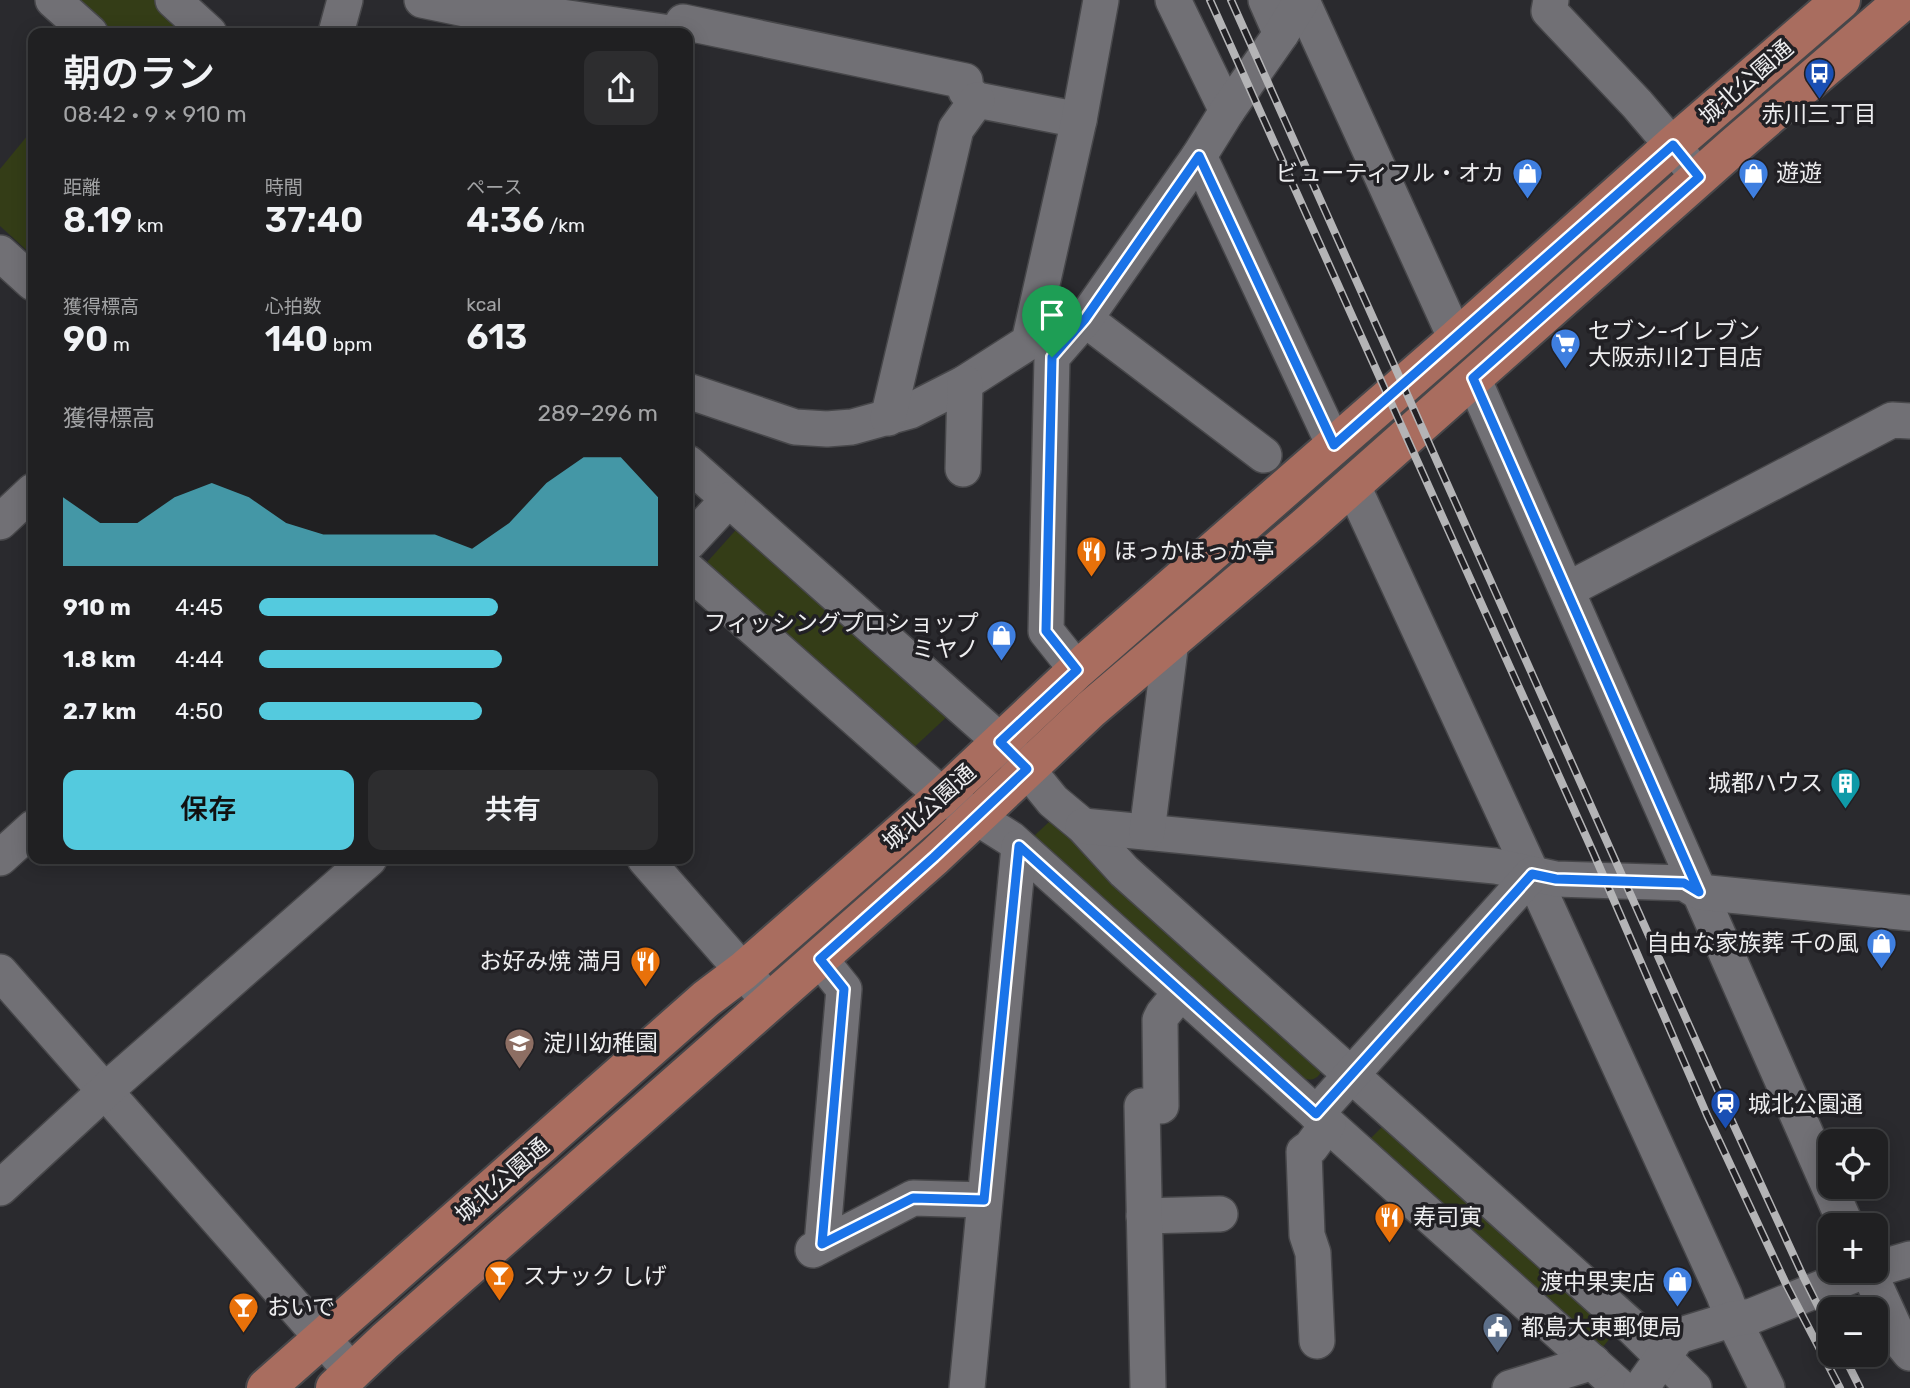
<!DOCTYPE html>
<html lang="ja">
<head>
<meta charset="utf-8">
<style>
	:root { --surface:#202022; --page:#2d2d2f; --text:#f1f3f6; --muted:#a2a3a5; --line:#3d3e40; --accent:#54cade }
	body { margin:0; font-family:Rubik,"Noto Sans JP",sans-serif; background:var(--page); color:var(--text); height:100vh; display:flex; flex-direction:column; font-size:26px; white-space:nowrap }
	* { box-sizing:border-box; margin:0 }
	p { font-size:23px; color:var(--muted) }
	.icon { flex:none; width:38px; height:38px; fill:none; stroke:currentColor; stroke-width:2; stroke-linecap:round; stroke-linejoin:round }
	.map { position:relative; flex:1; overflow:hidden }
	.side { position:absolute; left:28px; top:28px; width:665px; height:836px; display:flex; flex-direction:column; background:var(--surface); border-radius:14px; box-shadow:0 4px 18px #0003,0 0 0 2px var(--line) }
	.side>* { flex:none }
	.buttons { position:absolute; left:1818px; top:1129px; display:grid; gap:14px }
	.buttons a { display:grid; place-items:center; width:70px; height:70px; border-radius:14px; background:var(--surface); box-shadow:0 4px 18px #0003,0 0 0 2px var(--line); font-size:35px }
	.pin { position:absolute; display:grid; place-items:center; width:60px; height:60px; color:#fff; margin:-72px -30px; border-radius:50% 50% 50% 0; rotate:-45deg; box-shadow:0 0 7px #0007 }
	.pin .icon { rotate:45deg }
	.round { display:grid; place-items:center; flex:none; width:74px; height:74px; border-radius:14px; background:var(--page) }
	.head { display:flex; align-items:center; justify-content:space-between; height:119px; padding:0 35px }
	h1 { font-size:38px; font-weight:600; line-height:52px }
	.metrics { display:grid; grid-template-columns:repeat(3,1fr); gap:10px; height:119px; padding:7px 35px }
	.metrics div { display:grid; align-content:center }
	.metrics b { font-size:35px; font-weight:600 }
	.metrics small { font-size:19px; font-weight:400 }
	.metrics p { font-size:19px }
	.chart { height:196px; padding:14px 35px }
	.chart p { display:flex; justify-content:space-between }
	.chart svg { width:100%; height:126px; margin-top:7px; fill:var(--accent); opacity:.7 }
	.cta { display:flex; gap:14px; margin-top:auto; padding:14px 35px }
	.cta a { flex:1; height:80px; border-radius:14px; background:var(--accent); color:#111; font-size:28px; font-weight:600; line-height:80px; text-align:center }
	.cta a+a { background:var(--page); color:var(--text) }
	ul { padding:0 35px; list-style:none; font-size:23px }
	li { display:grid; grid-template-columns:112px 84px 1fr; align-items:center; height:52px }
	li i { height:18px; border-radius:9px; background:var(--accent) }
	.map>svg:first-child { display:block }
</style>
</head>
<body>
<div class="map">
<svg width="1910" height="1388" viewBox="0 0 1910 1388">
	<rect width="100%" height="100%" fill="#2a2a2e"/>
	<!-- green -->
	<g fill="#343d17">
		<polygon points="66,0 159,0 196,33 103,33"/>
		<polygon points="33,129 33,256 0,226 0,169"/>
		<polygon points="743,522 952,712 908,753 700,570"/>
		<path d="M1050,821l270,242 2,7c-3,8 -11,12 -18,8l-270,-242z"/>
		<polygon points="1385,1124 1616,1331 1602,1348 1370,1139"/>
	</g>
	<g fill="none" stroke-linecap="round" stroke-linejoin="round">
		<defs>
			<g id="minor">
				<polyline points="53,0 90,33"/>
				<polyline points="173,0 209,33"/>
				<polyline points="422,0 504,17 541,14 670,33"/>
				<polyline points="1173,0 1227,111"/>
				<polyline points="1266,0 1281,34"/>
				<polyline points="1551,0 1549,11 1637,104 1699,177"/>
				<polyline points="1302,1 1456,339"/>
				<polyline points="683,22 965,81 966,91 977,100 1079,120"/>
				<polyline points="336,33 345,0"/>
				<polyline points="1199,156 1334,445"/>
				<polyline points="0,253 33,283"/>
				<polyline points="1085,319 1264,455"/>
				<polyline points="1473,378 1846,1225"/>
				<polyline points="688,391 795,427 827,429 852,427 910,411 965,383 1029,342 1079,120 1101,0"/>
				<polyline points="888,418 956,129 977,100"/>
				<polyline points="688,463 1001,742 1027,769 1053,801 1083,826 1124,871 1632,1327 1694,1388"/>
				<polyline points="963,469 965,383"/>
				<polyline points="1352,484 1532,874 1724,1295 1733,1319 1767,1388"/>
				<polyline points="0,522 33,491"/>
				<polyline points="688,543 728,500"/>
				<polyline points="688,570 943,796 1011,839 1621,1388"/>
				<polyline points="1567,590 1892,420 1910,421"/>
				<polyline points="1077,670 1046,631 1052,357 1085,319 1199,156 1227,111 1281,34 1302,0"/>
				<polyline points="1083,826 1495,866 1556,879 1684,883 1699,892 1910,913"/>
				<polyline points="1147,832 1171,641"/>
				<polyline points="0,858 33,828"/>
				<polyline points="645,859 762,993"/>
				<polyline points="820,959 844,989 822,1244"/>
				<polyline points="0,972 353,1373"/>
				<polyline points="1316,1114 1532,874"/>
				<polyline points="0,1188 105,1091 369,859"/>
				<polyline points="1144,1216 1220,1214"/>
				<polyline points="813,1250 913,1198 984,1200"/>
				<polyline points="1876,1269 1910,1259"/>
				<polyline points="1868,1270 1901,1342 1910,1353"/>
				<polyline points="1317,1341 1313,1253 1307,1235 1304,1152 1311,1147 1328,1124"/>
				<polyline points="967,1388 1019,847"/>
				<polyline points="1148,1388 1142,1106 1161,1106 1160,1020 1163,1014 1181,992"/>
				<polyline points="1510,1388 1593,1362"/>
				<polyline points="1641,1388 1678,1336 1733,1319 1752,1316 1866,1270"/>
			</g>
			<g id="major">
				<polyline points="266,1388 706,999 743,971 943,796 1077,670 1456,339 1673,145 1841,0"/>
				<polyline points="335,1388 385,1341 934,857 1091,709 1305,527 1733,147 1904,0"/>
			</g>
		</defs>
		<!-- minor casing -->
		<use href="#minor" stroke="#47474a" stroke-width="38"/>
		<!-- major casing -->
		<use href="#major" stroke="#47474a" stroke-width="42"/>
		<!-- minor -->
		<use href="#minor" stroke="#717075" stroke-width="35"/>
		<!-- major -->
		<use href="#major" stroke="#a96d5f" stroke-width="38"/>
		<defs>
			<g id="rail">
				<polyline points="1210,0 1593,852 1707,1115 1787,1286 1840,1388"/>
				<polyline points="1231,0 1725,1106 1804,1278 1830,1330"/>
				<polyline points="1843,1354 1860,1388"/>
			</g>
		</defs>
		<!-- rail casing -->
		<use href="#rail" stroke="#b4b4b6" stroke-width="8"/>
		<!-- rail -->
		<use href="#rail" stroke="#212024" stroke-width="5" stroke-dasharray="16" stroke-linecap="butt"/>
	</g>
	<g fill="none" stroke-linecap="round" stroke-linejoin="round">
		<defs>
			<polygon id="route" points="1673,145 1699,177 1473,378 1699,892 1684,883 1556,879 1532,874 1316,1114 1019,846 984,1200 913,1198 822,1244 844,989 820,959 934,857 1027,769 1000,742 1077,670 1046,631 1052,357 1085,319 1199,156 1334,445"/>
		</defs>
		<!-- route casing -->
		<use href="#route" stroke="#fff" stroke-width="14"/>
		<!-- route -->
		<use href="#route" stroke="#1a73e8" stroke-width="9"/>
	</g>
	<!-- icons -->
	<defs>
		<symbol id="bus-pin" viewBox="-11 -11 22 30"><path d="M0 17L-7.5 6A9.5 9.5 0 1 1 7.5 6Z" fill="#1a4fb4" stroke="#212024"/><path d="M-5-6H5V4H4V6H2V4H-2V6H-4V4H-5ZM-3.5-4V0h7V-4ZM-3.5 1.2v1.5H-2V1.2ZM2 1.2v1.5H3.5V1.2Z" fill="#fff"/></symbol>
		<symbol id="shop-pin" viewBox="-11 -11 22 30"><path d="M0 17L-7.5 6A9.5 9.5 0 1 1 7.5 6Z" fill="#3f7fe0" stroke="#212024"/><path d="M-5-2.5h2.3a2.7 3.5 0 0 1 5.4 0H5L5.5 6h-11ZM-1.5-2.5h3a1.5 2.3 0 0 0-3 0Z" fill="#fff"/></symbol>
		<symbol id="supermarket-pin" viewBox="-11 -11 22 30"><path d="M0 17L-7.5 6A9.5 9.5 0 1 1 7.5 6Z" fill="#3f7fe0" stroke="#212024"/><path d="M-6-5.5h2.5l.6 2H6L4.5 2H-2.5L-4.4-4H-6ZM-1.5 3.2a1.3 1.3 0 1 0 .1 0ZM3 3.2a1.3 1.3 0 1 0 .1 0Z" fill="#fff"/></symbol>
		<symbol id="restaurant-pin" viewBox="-11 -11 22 30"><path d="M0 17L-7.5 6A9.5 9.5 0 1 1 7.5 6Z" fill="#e8710a" stroke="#212024"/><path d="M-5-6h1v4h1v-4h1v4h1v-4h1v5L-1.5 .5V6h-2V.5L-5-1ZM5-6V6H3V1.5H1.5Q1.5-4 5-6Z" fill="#fff"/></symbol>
		<symbol id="building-pin" viewBox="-11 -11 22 30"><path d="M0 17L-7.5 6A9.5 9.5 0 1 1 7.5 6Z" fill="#0f9aa8" stroke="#212024"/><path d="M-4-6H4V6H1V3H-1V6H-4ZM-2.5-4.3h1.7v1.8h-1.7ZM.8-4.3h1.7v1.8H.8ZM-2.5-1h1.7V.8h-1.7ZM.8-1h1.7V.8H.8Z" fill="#fff"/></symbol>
		<symbol id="school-pin" viewBox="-11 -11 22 30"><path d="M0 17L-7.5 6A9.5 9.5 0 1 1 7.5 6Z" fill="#8d6e63" stroke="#212024"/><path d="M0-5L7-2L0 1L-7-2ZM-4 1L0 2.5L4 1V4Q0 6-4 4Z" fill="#fff"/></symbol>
		<symbol id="station-pin" viewBox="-11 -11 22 30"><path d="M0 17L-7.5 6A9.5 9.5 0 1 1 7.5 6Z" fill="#1a4fb4" stroke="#212024"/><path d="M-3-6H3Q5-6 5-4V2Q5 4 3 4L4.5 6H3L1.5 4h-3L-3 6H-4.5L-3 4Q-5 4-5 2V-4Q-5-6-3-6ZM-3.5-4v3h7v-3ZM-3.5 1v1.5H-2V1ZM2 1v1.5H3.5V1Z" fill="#fff"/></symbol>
		<symbol id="bar-pin" viewBox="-11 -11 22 30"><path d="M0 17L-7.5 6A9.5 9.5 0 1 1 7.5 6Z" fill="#e8710a" stroke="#212024"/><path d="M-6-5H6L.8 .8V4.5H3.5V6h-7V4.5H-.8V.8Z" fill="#fff"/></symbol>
		<symbol id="civic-pin" viewBox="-11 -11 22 30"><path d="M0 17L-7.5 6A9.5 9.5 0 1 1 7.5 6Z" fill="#5c6f8a" stroke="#212024"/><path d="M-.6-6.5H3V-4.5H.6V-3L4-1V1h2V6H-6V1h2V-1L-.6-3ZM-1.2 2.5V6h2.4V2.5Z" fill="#fff"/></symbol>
	</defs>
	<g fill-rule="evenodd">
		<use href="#bus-pin" x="1802" y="56" width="35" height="47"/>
		<use href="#shop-pin" x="1510" y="156" width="35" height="47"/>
		<use href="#shop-pin" x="1736" y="156" width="35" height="47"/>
		<use href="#supermarket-pin" x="1548" y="326" width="35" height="47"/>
		<use href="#restaurant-pin" x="1074" y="534" width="35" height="47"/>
		<use href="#shop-pin" x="984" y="618" width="35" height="47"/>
		<use href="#building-pin" x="1828" y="766" width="35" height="47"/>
		<use href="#shop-pin" x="1864" y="926" width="35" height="47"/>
		<use href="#restaurant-pin" x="628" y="944" width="35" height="47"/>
		<use href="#school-pin" x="502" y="1026" width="35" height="47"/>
		<use href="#station-pin" x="1708" y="1086" width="35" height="47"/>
		<use href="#restaurant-pin" x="1372" y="1200" width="35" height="47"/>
		<use href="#bar-pin" x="482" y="1258" width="35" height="47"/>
		<use href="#shop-pin" x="1660" y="1264" width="35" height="47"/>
		<use href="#bar-pin" x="226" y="1290" width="35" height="47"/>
		<use href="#civic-pin" x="1480" y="1310" width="35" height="47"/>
	</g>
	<g text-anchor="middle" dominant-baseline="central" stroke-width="7" stroke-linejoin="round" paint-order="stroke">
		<!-- street labels -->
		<g font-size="23" fill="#ededef" stroke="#212024">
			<text transform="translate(1746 82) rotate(-41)">城北公園通</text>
			<text transform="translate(929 807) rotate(-42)">城北公園通</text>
			<text transform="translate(502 1180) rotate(-41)">城北公園通</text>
		</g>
		<!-- poi labels -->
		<g font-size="23" fill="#ededef" stroke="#212024" text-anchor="start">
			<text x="1819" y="114" text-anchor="middle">赤川三丁目</text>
			<text x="1504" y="173" text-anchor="end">ビューティフル・オカ</text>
			<text x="1776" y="173">遊遊</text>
			<text x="1588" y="331">セブン-イレブン<tspan x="1588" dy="26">大阪赤川2丁目店</tspan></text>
			<text x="1114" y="551">ほっかほっか亭</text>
			<text x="979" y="623" text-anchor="end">フィッシングプロショップ<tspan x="979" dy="26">ミヤノ</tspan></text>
			<text x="1823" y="783" text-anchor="end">城都ハウス</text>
			<text x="1859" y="943" text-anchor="end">自由な家族葬 千の風</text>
			<text x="623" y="961" text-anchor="end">お好み焼 満月</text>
			<text x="543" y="1043">淀川幼稚園</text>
			<text x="1748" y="1104">城北公園通</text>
			<text x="1413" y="1217">寿司寅</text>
			<text x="523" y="1276">スナック しげ</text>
			<text x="1655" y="1282" text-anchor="end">渡中果実店</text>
			<text x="267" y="1307">おいで</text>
			<text x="1521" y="1327">都島大東郵便局</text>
		</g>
	</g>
</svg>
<div class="buttons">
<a><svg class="icon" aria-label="locate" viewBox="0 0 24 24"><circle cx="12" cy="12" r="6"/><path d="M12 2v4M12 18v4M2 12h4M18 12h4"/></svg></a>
<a>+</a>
<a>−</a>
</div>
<div class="pin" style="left:1052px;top:357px;background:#1e9e55"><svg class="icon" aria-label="arrive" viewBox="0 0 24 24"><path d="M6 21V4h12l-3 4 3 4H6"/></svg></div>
<section class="side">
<div class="head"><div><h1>朝のラン</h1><p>08:42 · 9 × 910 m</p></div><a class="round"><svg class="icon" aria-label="share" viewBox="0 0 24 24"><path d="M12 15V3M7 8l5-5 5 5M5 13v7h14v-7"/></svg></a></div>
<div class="metrics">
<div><p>距離</p><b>8.19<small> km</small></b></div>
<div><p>時間</p><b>37:40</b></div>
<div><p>ペース</p><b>4:36<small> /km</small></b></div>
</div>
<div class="metrics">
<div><p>獲得標高</p><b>90<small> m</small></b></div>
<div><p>心拍数</p><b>140<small> bpm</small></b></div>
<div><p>kcal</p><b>613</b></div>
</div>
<div class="chart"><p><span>獲得標高</span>289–296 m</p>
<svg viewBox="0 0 160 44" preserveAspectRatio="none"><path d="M0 44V20L10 29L20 29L30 20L40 15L50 20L60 29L70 33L80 33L90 33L100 33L110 38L120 29L130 15L140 6L150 6L160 20V44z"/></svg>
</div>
<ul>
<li><b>910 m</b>4:45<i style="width:60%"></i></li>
<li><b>1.8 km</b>4:44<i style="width:61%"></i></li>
<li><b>2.7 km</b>4:50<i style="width:56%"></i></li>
</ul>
<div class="cta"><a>保存</a><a>共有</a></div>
</section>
</div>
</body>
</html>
